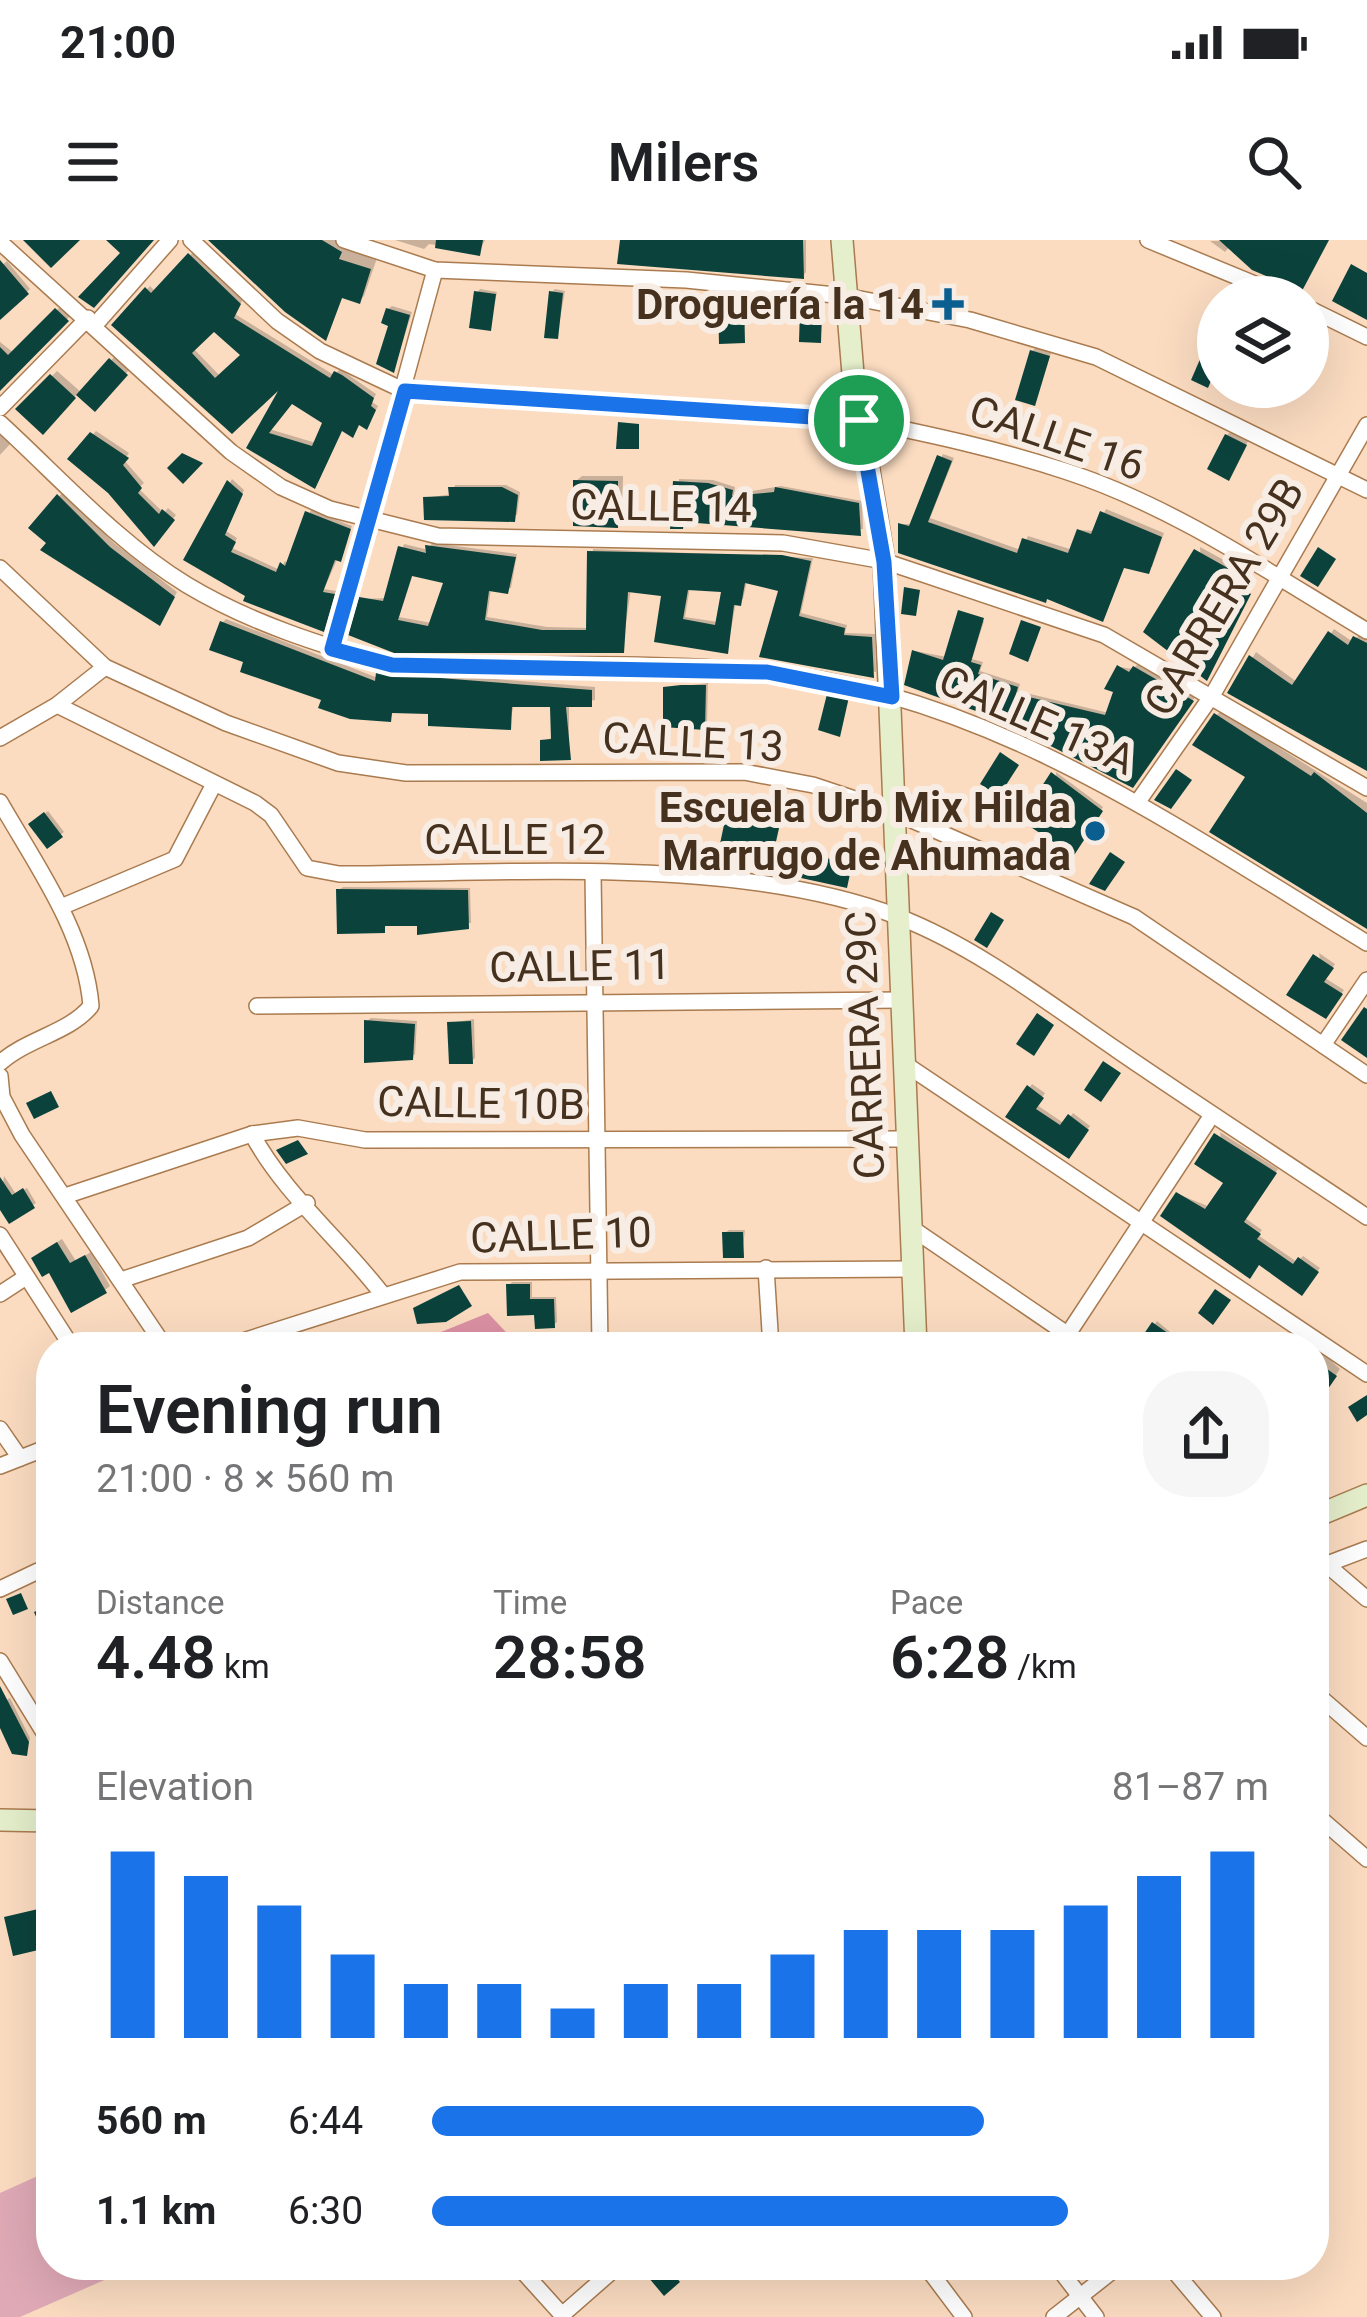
<!DOCTYPE html>
<html lang="en">
<head>
<meta charset="utf-8">
<style>
	:root { --surface:#fff; --page:#f6f6f6; --text:#202124; --muted:#757577; --accent:#1a73e8 }
	body { margin:0; font-family:Roboto,sans-serif; background:var(--page); color:var(--text); height:100vh; display:flex; flex-direction:column; font-size:45px; white-space:nowrap }
	* { box-sizing:border-box; margin:0 }
	p { font-size:39px; color:var(--muted) }
	.icon { flex:none; width:66px; height:66px; fill:none; stroke:currentColor; stroke-width:2; stroke-linecap:round; stroke-linejoin:round }
	.map { position:relative; flex:1; overflow:hidden }
	.drawer { position:absolute; left:36px; top:1092px; width:1293px; height:948px; display:flex; flex-direction:column; background:var(--surface); border-radius:48px; box-shadow:0 12px 48px #0002 }
	.drawer>* { flex:none }
	.tools { position:absolute; left:1197px; top:36px; display:grid; gap:24px }
	.tools a { display:grid; place-items:center; width:132px; height:132px; border-radius:50%; background:var(--surface); box-shadow:0 12px 48px #0002; font-size:60px }
	.pin { position:absolute; display:grid; place-items:center; width:102px; height:102px; color:#fff; margin:-51px; border:6px solid #fff; border-radius:50%; box-shadow:0 3px 12px #0007 }
	.round { display:grid; place-items:center; flex:none; width:126px; height:126px; border-radius:48px; background:var(--page) }
	.summary { display:flex; align-items:center; justify-content:space-between; height:204px; padding:0 60px }
	h1 { font-size:66px; font-weight:600; line-height:90px }
	.stats { display:grid; grid-template-columns:repeat(3,1fr); gap:18px; height:204px; padding:12px 60px }
	.stats div { display:grid; align-content:center }
	.stats b { font-size:60px; font-weight:600 }
	.stats small { font-size:33px; font-weight:400 }
	.stats p { font-size:33px }
	.chart { height:336px; padding:24px 60px }
	.chart p { display:flex; justify-content:space-between }
	.chart svg { width:100%; height:216px; margin-top:12px; stroke:var(--accent); stroke-width:6 }
	ul { padding:0 60px; list-style:none; font-size:39px }
	li { display:grid; grid-template-columns:192px 144px 1fr; align-items:center; height:90px }
	li i { height:30px; border-radius:15px; background:var(--accent) }
	.status { display:flex; justify-content:space-between; align-items:center; height:84px; padding:0 60px; background:var(--surface); direction:ltr }
	.status svg { height:33px; fill:currentColor }
	header { display:flex; justify-content:space-between; align-items:center; height:156px; padding:0 60px; background:var(--surface); font-size:54px; font-weight:600 }
	.map>svg:first-child { display:block }
</style>
</head>
<body>
<div class="status"><b>21:00</b><svg viewBox="0 0 49 12"><path d="M0 12V9h3v3zM5 12V6h3v6zM10 12V3h3v9zM15 12V0h3v12zM26 1h20v11H26zM47 4h2v5h-2z"/></svg></div>
<header><svg class="icon" aria-label="menu" viewBox="0 0 24 24"><path d="M4 6h16M4 12h16M4 18h16"/></svg>Milers<svg class="icon" aria-label="search" viewBox="0 0 24 24"><circle cx="10" cy="10" r="6"/><path d="M15 15l6 6"/></svg></header>
<div class="map">
<svg width="1367" height="2077" viewBox="0 0 1367 2077">
	<rect width="100%" height="100%" fill="#fbdcc1"/>
	<!-- green -->
	<polygon fill="#dfa9b6" points="51,1930 51,2025 134,2027 20,2077 0,2077 0,1953"/>
	<!-- forest -->
	<polygon fill="#dc91a4" points="488,1073 520,1107 404,1107"/>
	<!-- shadow -->
	<g fill="#0003" fill-rule="evenodd">
		<polygon points="213,0 339,0 377,18 364,56 359,61 343,56 326,97"/>
		<polygon points="395,0 485,0 479,12 429,4 424,9"/>
		<polygon points="623,0 806,0 806,32 803,36"/>
		<polygon points="1328,0 1230,6 1225,12 1210,1"/>
		<path d="M193,12l50,47 -8,15 99,61 6,-6 36,25 -4,8 6,4 -8,16 -27,6 -25,54 -68,-35 38,-67 -56,50 -117,-105 35,-39 6,6zM214,88l31,27 -24,22 -28,-29zM292,160l34,22 -10,21 -47,-14z"/>
		<polygon points="7,21 30,49 3,73 0,27"/>
		<polygon points="480,49 497,52 490,88 477,53"/>
		<polygon points="555,49 565,51 557,96 552,52"/>
		<polygon points="724,60 746,62 744,100 721,64"/>
		<polygon points="392,66 412,72 394,129 388,69"/>
		<polygon points="806,66 824,67 820,100 803,69"/>
		<polygon points="60,67 70,76 0,148 0,102 14,113"/>
		<polygon points="1035,108 1051,113 1035,163 1032,112"/>
		<polygon points="114,117 129,130 95,167 78,153 43,191 20,169 57,131 82,153"/>
		<polygon points="0,191 11,203 0,215"/>
		<polygon points="96,191 129,213 124,220 144,243 138,248 164,273 168,268 176,275 154,303 110,251 71,219"/>
		<polygon points="1230,192 1248,201 1232,234 1227,195"/>
		<polygon points="943,214 954,218 930,278 1021,310 1028,296 1073,310 1080,290 1095,291 1106,269 1164,293 1152,327 1125,325 1102,379 901,284 913,284"/>
		<polygon points="582,236 623,236 622,279 617,285 576,241"/>
		<polygon points="232,239 244,250 226,291 237,298 232,308 280,330 285,321 289,324 311,270 352,286 324,349 336,351 323,389 187,318"/>
		<polygon points="679,239 713,240 735,247 734,254 781,246 862,261 863,289 686,280 682,286"/>
		<polygon points="455,245 506,245 520,252 517,275 426,258 452,254"/>
		<polygon points="63,252 114,303 177,352 163,378 33,287"/>
		<path d="M432,303l85,11 -6,34 -20,1 -4,28 60,10 42,1 4,-79 220,9 -12,55 46,12 -2,8 30,1 1,38 -114,-17 20,-67 -35,-7 -4,18 -7,3 -9,49 -70,-11 7,-46 -33,-5 -9,61h-228l-33,-51 26,-1 17,-54 25,6zM413,334l33,7 -14,42 -33,-6zM690,347l34,2 -6,33 -33,-5z"/>
		<polygon points="1200,307 1244,331 1238,340 1252,350 1210,433"/>
		<polygon points="960,374 984,381 972,419 983,422 980,431 1020,444 1018,451 1109,473 1120,427 1133,429 1138,424 1195,457 1136,541 1038,490 915,411 947,417"/>
		<polygon points="226,379 378,438 382,430 595,447 595,460 569,464 569,518 543,501 554,497 554,464 514,464 509,487 431,471 394,470 390,479 325,458 247,420 222,383"/>
		<polygon points="1334,389 1353,402 1360,394 1367,395 1367,529 1232,452 1256,412 1297,442"/>
		<polygon points="708,443 707,484 704,487 666,448"/>
		<polygon points="1221,471 1367,563 1367,685 1250,536 1217,475"/>
		<polygon points="1056,532 1103,567 1070,619 1059,602"/>
		<polygon points="48,571 64,592 48,604 32,584"/>
		<polygon points="731,578 780,585 769,626 728,581"/>
		<polygon points="838,609 855,613 846,645 807,616 834,618"/>
		<polygon points="343,647 470,648 471,683 387,683 384,690 339,650"/>
		<polygon points="1319,713 1335,724 1325,738 1344,750 1329,772"/>
		<polygon points="371,778 417,781 415,814 412,817 367,781"/>
		<polygon points="474,779 475,818 472,821 451,783"/>
		<polygon points="1032,844 1045,853 1037,865 1065,884 1073,873 1090,886 1071,912 1009,876"/>
		<polygon points="1220,892 1278,929 1245,978 1262,990 1258,995 1297,1022 1303,1016 1320,1028 1302,1052 1178,954 1210,967 1227,943"/>
		<polygon points="4,936 16,954 27,948 36,963 10,980 0,964"/>
		<polygon points="729,990 745,990 742,1015 725,993"/>
		<polygon points="62,999 76,1021 91,1012 110,1046 105,1050 39,1013"/>
		<polygon points="512,1042 532,1042 532,1057 556,1057 557,1082 553,1085 537,1072 509,1045"/>
		<polygon points="1157,1081 1188,1107 1139,1107"/>
		<polygon points="554,1098 590,1100 589,1107 551,1107"/>
		<polygon points="1311,1102 1340,1129 1326,1149 1314,1155 1314,1107 1306,1107"/>
		<polygon points="10,1458 30,1498 26,1513 0,1481 0,1464"/>
	</g>
	<!-- building -->
	<g fill="#0b433c" fill-rule="evenodd">
		<polygon points="23,0 80,0 51,28"/>
		<polygon points="106,0 154,0 94,68 78,57 120,13"/>
		<polygon points="208,0 322,0 342,12 339,19 371,29 360,64 342,58 326,101 285,72"/>
		<polygon points="436,0 483,0 480,16 435,8"/>
		<polygon points="620,0 803,0 804,39 617,24"/>
		<polygon points="1219,0 1329,0 1302,51 1252,30"/>
		<path d="M188,13l53,51 -7,14 96,60 4,-7 8,4 32,23 -3,8 5,4 -9,20 -8,-5 -6,13 -11,-7 -27,58 -69,-41 32,-57 -46,43 -121,-109 34,-38 6,6zM214,92l26,23 -25,23 -23,-25zM292,164l30,19 -10,23 -43,-13z"/>
		<polygon points="0,20 29,54 0,80"/>
		<polygon points="1351,24 1367,33 1367,80 1332,61"/>
		<polygon points="474,51 496,54 491,91 469,88"/>
		<polygon points="549,51 563,53 558,99 544,98"/>
		<polygon points="718,62 744,64 745,103 719,104"/>
		<polygon points="55,68 69,81 0,151 0,107 8,115"/>
		<polygon points="386,68 410,75 394,133 376,124 388,86 381,83"/>
		<polygon points="800,68 822,69 821,103 799,102"/>
		<polygon points="1030,110 1050,116 1035,166 1015,160"/>
		<polygon points="1201,117 1218,124 1208,148 1191,140"/>
		<polygon points="109,118 128,135 95,172 76,155"/>
		<polygon points="50,134 76,158 43,195 15,169"/>
		<polygon points="618,182 639,184 639,209 616,209"/>
		<polygon points="90,192 129,218 123,225 142,248 138,253 159,274 162,269 175,280 154,307 108,253 67,219"/>
		<polygon points="1225,194 1247,205 1229,241 1207,229"/>
		<polygon points="182,213 203,223 183,244 167,228"/>
		<polygon points="937,215 952,221 928,282 1017,313 1022,298 1068,313 1077,289 1091,294 1100,271 1162,297 1149,334 1124,328 1103,382 1047,359 1046,363 898,313 898,283 909,286"/>
		<polygon points="227,240 243,254 225,295 236,302 231,312 276,332 280,322 285,326 305,271 351,289 341,322 335,320 323,352 335,354 324,392 243,361 245,356 183,320"/>
		<polygon points="573,240 618,241 618,288 573,286"/>
		<polygon points="673,241 708,243 733,250 732,256 774,252 775,247 859,263 861,296 684,282 683,289 670,289"/>
		<polygon points="448,247 502,247 518,255 515,282 424,280 423,257 449,256"/>
		<polygon points="57,254 110,307 175,357 160,386 40,310 46,303 28,288"/>
		<path d="M425,305l91,12 -8,37 -19,-3 -4,29 57,10h44l1,-79 195,4 29,6 -12,55 46,12 -1,7 28,2 2,41 -115,-21 19,-66 -33,-8 -4,23 -7,-1 -6,49 -74,-12 7,-46 -33,-4 -4,61h-230l-46,-18 11,-38 24,4 15,-55 28,7zM412,336l31,7 -15,43 -30,-6zM688,350l33,2 -6,33 -32,-6z"/>
		<polygon points="1318,307 1336,319 1318,347 1300,336"/>
		<polygon points="1194,309 1242,336 1236,345 1251,354 1207,441 1143,392"/>
		<polygon points="904,347 920,350 916,376 901,374"/>
		<polygon points="958,370 984,378 971,422 981,425 978,434 1018,447 1016,454 1105,475 1113,452 1104,449 1117,425 1129,432 1133,426 1194,461 1133,548 1033,497 1034,492 904,445 912,410 943,420"/>
		<polygon points="1021,380 1041,387 1028,422 1009,414"/>
		<polygon points="220,381 375,441 376,433 592,450 592,467 566,467 571,520 540,521 540,500 551,499 550,467 512,467 511,490 428,486 428,474 392,473 391,482 350,479 318,468 321,460 240,432 243,422 209,410"/>
		<polygon points="1328,391 1348,405 1353,396 1367,403 1367,531 1227,453 1249,415 1292,445"/>
		<polygon points="681,445 706,445 705,490 663,487 663,447"/>
		<polygon points="827,454 849,457 840,497 818,490"/>
		<polygon points="1214,473 1311,536 1314,532 1367,573 1367,689 1209,592 1245,537 1192,505"/>
		<polygon points="1000,512 1019,525 999,556 980,544"/>
		<polygon points="1176,529 1192,540 1171,569 1154,560"/>
		<polygon points="1051,532 1103,571 1067,626 1048,614 1055,603 1020,580"/>
		<polygon points="44,572 63,597 47,609 28,584"/>
		<polygon points="725,580 779,588 770,629 717,618"/>
		<polygon points="833,610 854,615 847,648 801,638 804,615 830,619"/>
		<polygon points="1110,612 1125,622 1105,651 1089,644"/>
		<polygon points="336,649 468,650 469,689 417,695 417,686 385,686 385,693 337,694"/>
		<polygon points="991,672 1004,680 987,708 974,700"/>
		<polygon points="1313,714 1334,728 1324,742 1343,754 1326,779 1286,755"/>
		<polygon points="1364,767 1367,769 1367,818 1341,800"/>
		<polygon points="1037,773 1054,785 1034,816 1016,804"/>
		<polygon points="364,780 415,784 413,820 364,823"/>
		<polygon points="471,781 473,824 449,824 447,782"/>
		<polygon points="1103,821 1121,833 1101,862 1084,850"/>
		<polygon points="1027,845 1044,858 1036,869 1060,885 1068,874 1089,890 1069,919 1005,877"/>
		<polygon points="51,851 59,867 34,879 26,863"/>
		<polygon points="1214,893 1277,933 1244,982 1261,994 1257,999 1293,1024 1298,1017 1319,1032 1302,1056 1259,1025 1250,1039 1160,976 1176,952 1205,969 1223,943 1194,924"/>
		<polygon points="298,900 308,914 286,924 276,910"/>
		<polygon points="0,937 12,955 23,948 35,968 9,984 0,970"/>
		<polygon points="722,992 743,992 744,1018 723,1018"/>
		<polygon points="57,1002 70,1023 85,1015 107,1053 71,1073 49,1033 42,1037 31,1018"/>
		<polygon points="506,1044 530,1044 530,1059 554,1059 555,1088 535,1089 534,1075 507,1076"/>
		<polygon points="459,1045 472,1066 446,1082 417,1084 413,1068"/>
		<polygon points="1215,1049 1231,1060 1213,1085 1198,1073"/>
		<polygon points="1152,1082 1172,1096 1165,1107 1135,1107"/>
		<polygon points="1314,1120 1337,1136 1314,1169"/>
		<polygon points="1367,1155 1367,1175 1357,1182 1348,1167"/>
		<polygon points="21,1353 28,1369 13,1375 6,1359"/>
		<polygon points="51,1365 51,1411 34,1372"/>
		<polygon points="0,1446 29,1502 27,1516 12,1514 0,1488"/>
		<polygon points="51,1666 51,1707 13,1716 4,1677"/>
		<polygon points="638,2025 666,2025 680,2042 664,2056"/>
	</g>
	<g fill="none" stroke-linecap="round" stroke-linejoin="round">
		<defs>
			<g id="street">
				<path d="M191,0l86,81 43,30 85,40 454,29c69,14 139,29 206,51 108,35 205,102 302,160"/>
				<polyline points="344,0 435,30 686,40 845,56 970,80 1096,117 1367,250"/>
				<polyline points="1148,0 1286,57"/>
				<polyline points="0,2 231,212 281,247 330,269 438,296 783,303 884,321 1104,395 1367,548"/>
				<polyline points="1308,68 1367,97"/>
				<polyline points="95,85 170,0"/>
				<polyline points="0,168 88,78"/>
				<path d="M0,183c60,55 118,120 187,162 63,38 136,61 205,80 124,2 251,-5 374,7 221,20 417,159 601,271"/>
				<polyline points="0,328 105,427 226,483 338,523 406,533 744,532 813,545 891,571 1134,677 1367,835"/>
				<polyline points="332,409 435,30"/>
				<path d="M57,465l198,98 16,12 36,53 32,6c174,0 397,-19 560,43 79,31 149,86 218,133 83,57 167,111 250,167"/>
				<polyline points="0,498 57,465 105,427"/>
				<path d="M0,562c36,63 85,130 91,204 -22,27 -63,32 -91,57"/>
				<polyline points="1137,563 1213,454 1367,185"/>
				<polyline points="593,634 600,1107"/>
				<polyline points="61,667 175,619 214,544"/>
				<polyline points="257,766 903,760"/>
				<polyline points="1323,805 1367,740"/>
				<polyline points="902,822 1367,1134"/>
				<polyline points="0,836 2,857 22,895 165,1107"/>
				<path d="M252,894c32,60 89,106 131,161"/>
				<polyline points="68,955 252,894 298,888 365,900 906,899"/>
				<polyline points="910,987 1086,1107"/>
				<polyline points="0,995 72,1107"/>
				<polyline points="766,1028 771,1107"/>
				<polyline points="121,1040 248,998 307,963"/>
				<polyline points="0,1054 26,1037"/>
				<polyline points="1068,1094 1212,875"/>
				<polyline points="224,1107 460,1032 912,1029"/>
				<polyline points="0,1189 20,1218"/>
				<polyline points="0,1226 51,1206"/>
				<polyline points="1326,1324 1367,1359"/>
				<polyline points="1314,1329 1367,1309"/>
				<polyline points="0,1349 38,1331"/>
				<polyline points="0,1421 51,1504"/>
				<polyline points="1314,1452 1367,1498"/>
				<polyline points="1314,1573 1367,1619"/>
				<polyline points="517,2025 564,2077"/>
				<polyline points="925,2025 964,2077"/>
				<polyline points="1056,2025 1096,2077"/>
				<polyline points="1169,2025 1213,2077"/>
				<polyline points="562,2075 619,2025"/>
				<polyline points="1054,2077 1120,2025"/>
			</g>
			<g id="secondary">
				<polyline points="842,0 853,134 884,321 916,1107"/>
				<polyline points="1314,1277 1367,1255"/>
				<polyline points="0,1580 51,1581"/>
			</g>
		</defs>
		<!-- street casing -->
		<use href="#street" stroke="#aa7b4f" stroke-width="18"/>
		<!-- secondary casing -->
		<use href="#secondary" stroke="#aa7b4f" stroke-width="24"/>
		<!-- street -->
		<use href="#street" stroke="#fff" stroke-width="15"/>
		<!-- secondary -->
		<use href="#secondary" stroke="#e5efcb" stroke-width="21"/>
	</g>
	<g fill="none" stroke-linecap="round" stroke-linejoin="round">
		<defs>
			<polygon id="route" points="405,151 859,180 884,322 892,457 767,432 392,425 332,409"/>
		</defs>
		<!-- route casing -->
		<use href="#route" stroke="#fff" stroke-width="24"/>
		<!-- route -->
		<use href="#route" stroke="#1a73e8" stroke-width="15"/>
	</g>
	<!-- markers -->
	<g fill="#0a5e90" stroke="#f8ede4" stroke-width="4.5">
		<path d="M942 46h12v12h12v12h-12v12h-12v-12h-12v-12h12z"/>
		<circle cx="1095" cy="591" r="12"/>
	</g>
	<g text-anchor="middle" dominant-baseline="central" stroke-width="12" stroke-linejoin="round" paint-order="stroke">
		<!-- poi labels -->
		<g font-size="42" font-weight="bold" fill="#45311e" stroke="#f8ede4" text-anchor="end">
			<text x="924" y="64">Droguería la 14</text>
			<text x="1071" y="567">Escuela Urb Mix Hilda<tspan x="1071" dy="48">Marrugo de Ahumada</tspan></text>
		</g>
		<!-- street labels -->
		<g font-size="42" fill="#45311e" stroke="#f8ede4">
			<text transform="translate(1057 198) rotate(19)">CALLE 16</text>
			<text transform="translate(661 266) rotate(1)">CALLE 14</text>
			<text transform="translate(1224 357) rotate(-59)">CARRERA 29B</text>
			<text transform="translate(1037 480) rotate(24)">CALLE 13A</text>
			<text transform="translate(693 502) rotate(3)">CALLE 13</text>
			<text x="515" y="599">CALLE 12</text>
			<text transform="translate(580 726) rotate(-1)">CALLE 11</text>
			<text transform="translate(865 805) rotate(-92)">CARRERA 29C</text>
			<text transform="translate(481 863) rotate(1)">CALLE 10B</text>
			<text transform="translate(561 995) rotate(-2)">CALLE 10</text>
		</g>
	</g>
</svg>
<div class="tools">
<a><svg class="icon" aria-label="layers" viewBox="0 0 24 24"><path d="M12 4l9 5-9 5-9-5zM3 14l9 5 9-5"/></svg></a>
</div>
<div class="pin" style="left:859px;top:180px;background:#1e9e55"><svg class="icon" aria-label="arrive" viewBox="0 0 24 24"><path d="M6 21V4h12l-3 4 3 4H6"/></svg></div>
<section class="drawer">
<div class="summary"><div><h1>Evening run</h1><p>21:00 · 8 × 560 m</p></div><a class="round"><svg class="icon" aria-label="share" viewBox="0 0 24 24"><path d="M12 15V3M7 8l5-5 5 5M5 13v7h14v-7"/></svg></a></div>
<div class="stats">
<div><p>Distance</p><b>4.48<small> km</small></b></div>
<div><p>Time</p><b>28:58</b></div>
<div><p>Pace</p><b>6:28<small> /km</small></b></div>
</div>
<div class="chart"><p><span>Elevation</span>81–87 m</p>
<svg viewBox="0 0 160 44" preserveAspectRatio="none"><path d="M5 44V6M15 44V11M25 44V17M35 44V27M45 44V33M55 44V33M65 44V38M75 44V33M85 44V33M95 44V27M105 44V22M115 44V22M125 44V22M135 44V17M145 44V11M155 44V6"/></svg>
</div>
<ul>
<li><b>560 m</b>6:44<i style="width:66%"></i></li>
<li><b>1.1 km</b>6:30<i style="width:76%"></i></li>
</ul>
</section>
</div>
</body>
</html>
